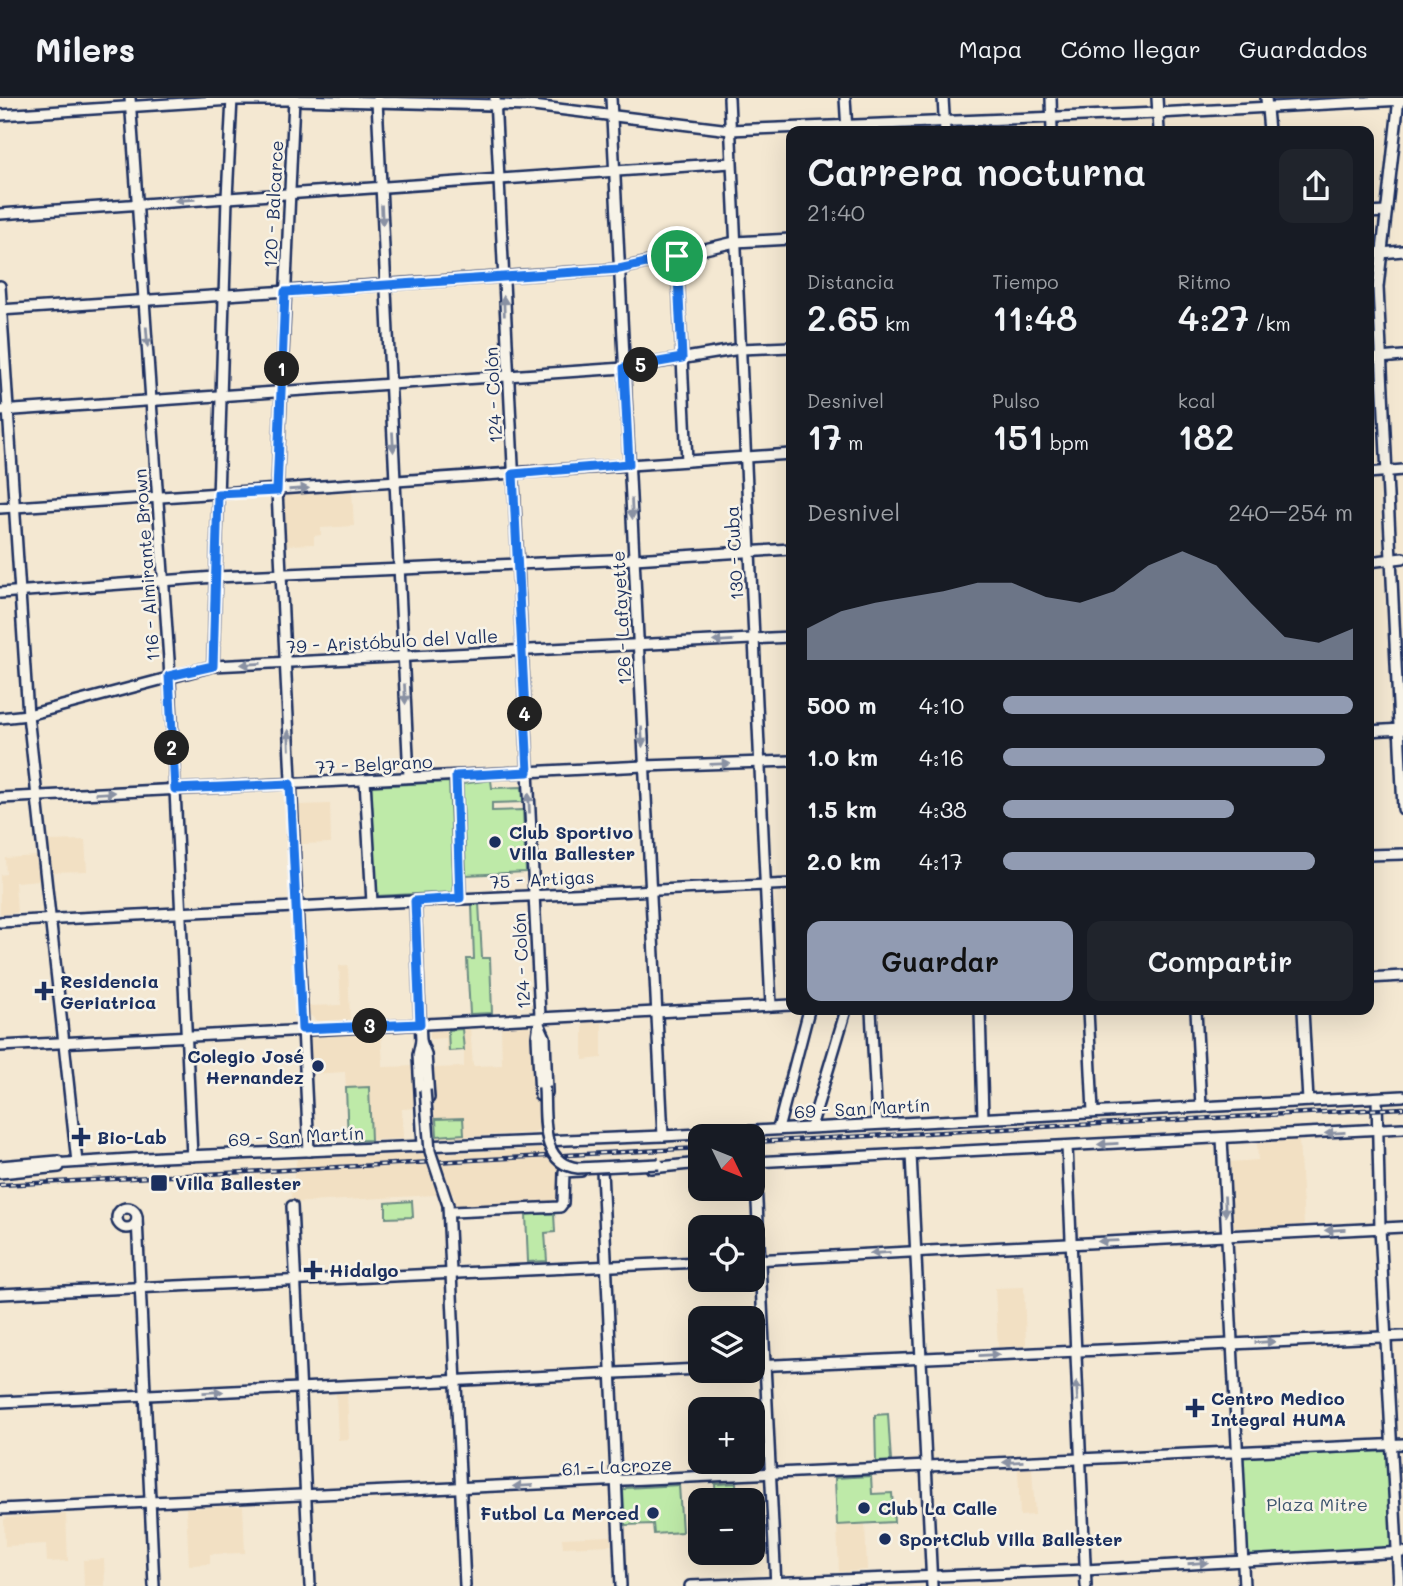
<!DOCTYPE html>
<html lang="es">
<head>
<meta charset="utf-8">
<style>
	:root { --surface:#171b24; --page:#20242c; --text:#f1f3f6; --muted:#9ea1a6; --line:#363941; --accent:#919bb2 }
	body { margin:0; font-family:Mali,sans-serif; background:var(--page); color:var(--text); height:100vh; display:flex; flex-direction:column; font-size:26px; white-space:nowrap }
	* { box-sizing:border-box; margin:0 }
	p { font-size:23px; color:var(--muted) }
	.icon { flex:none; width:38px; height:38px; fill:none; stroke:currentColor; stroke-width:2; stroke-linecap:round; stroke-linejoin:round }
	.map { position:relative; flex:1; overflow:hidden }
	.sheet { position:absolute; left:786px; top:28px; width:588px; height:889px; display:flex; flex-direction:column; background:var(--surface); border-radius:14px; box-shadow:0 7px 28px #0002 }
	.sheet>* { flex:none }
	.needle { width:46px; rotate:133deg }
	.buttons { position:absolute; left:688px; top:1026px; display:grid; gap:14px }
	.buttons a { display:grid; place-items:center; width:77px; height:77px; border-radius:14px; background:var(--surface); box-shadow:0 7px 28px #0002; font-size:35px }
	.pin { position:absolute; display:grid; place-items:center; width:60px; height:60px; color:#fff; margin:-30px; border:4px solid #fff; border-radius:50%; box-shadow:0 2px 7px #0007 }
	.km { position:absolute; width:35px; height:35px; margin:-18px; border-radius:50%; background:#222; color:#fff; font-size:19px; line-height:35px; text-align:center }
	.round { display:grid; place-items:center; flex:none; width:74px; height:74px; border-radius:14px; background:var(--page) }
	.head { display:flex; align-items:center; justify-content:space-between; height:119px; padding:0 21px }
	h1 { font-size:38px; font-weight:600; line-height:52px }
	.figures { display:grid; grid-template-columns:repeat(3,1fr); gap:10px; height:119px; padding:7px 21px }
	.figures div { display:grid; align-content:center }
	.figures b { font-size:35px; font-weight:600 }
	.figures small { font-size:19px; font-weight:400 }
	.figures p { font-size:19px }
	.chart { height:196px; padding:14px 21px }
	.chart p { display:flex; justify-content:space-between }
	.chart svg { width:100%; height:126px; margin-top:7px; fill:var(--accent); opacity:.7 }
	.button { display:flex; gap:14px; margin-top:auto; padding:14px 21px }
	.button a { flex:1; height:80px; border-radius:14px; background:var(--accent); color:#111; font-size:28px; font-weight:600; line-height:80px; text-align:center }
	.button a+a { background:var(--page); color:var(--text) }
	ul { padding:0 21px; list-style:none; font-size:23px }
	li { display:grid; grid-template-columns:112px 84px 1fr; align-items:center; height:52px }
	li i { height:18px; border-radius:9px; background:var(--accent) }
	header { display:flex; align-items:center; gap:42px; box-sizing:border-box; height:98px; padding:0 35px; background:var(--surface); border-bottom:2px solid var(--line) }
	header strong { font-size:33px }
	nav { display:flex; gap:38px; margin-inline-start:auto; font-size:24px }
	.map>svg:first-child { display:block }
</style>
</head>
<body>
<header>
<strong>Milers</strong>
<nav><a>Mapa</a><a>Cómo llegar</a><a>Guardados</a></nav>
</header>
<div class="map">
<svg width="1403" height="1488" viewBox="0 0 1403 1488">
	<rect width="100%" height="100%" fill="#f4e8d2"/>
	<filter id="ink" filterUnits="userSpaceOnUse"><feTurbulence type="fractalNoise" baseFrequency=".0143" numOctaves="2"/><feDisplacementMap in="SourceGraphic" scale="14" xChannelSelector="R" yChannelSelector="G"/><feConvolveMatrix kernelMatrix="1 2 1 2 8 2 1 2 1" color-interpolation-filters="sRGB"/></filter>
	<g filter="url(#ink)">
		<!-- built -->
		<g fill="#f2e0c3">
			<polygon points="352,393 354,428 321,430 321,437 314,438 314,446 286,447 284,400 286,397"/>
			<polygon points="330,706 331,745 301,746 299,707"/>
			<polygon points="85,742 87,773 51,774 48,743"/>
			<polygon points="37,758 40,782 15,784 17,815 0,816 0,777 6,776 5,760"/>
			<polygon points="348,867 350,922 318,924 309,916 308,908 341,907 339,868"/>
			<polygon points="602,921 602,960 583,962 583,923"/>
			<polygon points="527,926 534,934 539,1031 534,1035 438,1040 435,1037 432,970 464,969 464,953 446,954 446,940 430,941 430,934 433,931 470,929 473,968 502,967 501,927"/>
			<polygon points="381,933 383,969 416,968 418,1010 402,1011 403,1041 371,1042 369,989 346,990 345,974 312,976 310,941 315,936"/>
			<polygon points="1299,1042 1304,1127 1237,1130 1233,1126 1230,1064 1258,1062 1257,1044"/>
			<polygon points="546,1051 559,1066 559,1103 557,1106 458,1110 455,1107 454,1096 290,1105 297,1060"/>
			<polygon points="1024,1189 1026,1248 998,1249 995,1190"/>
			<polygon points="347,1294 349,1341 338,1342 336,1295"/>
			<polygon points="1032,1370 1035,1417 1020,1418 1018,1371"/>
			<polygon points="243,1408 245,1455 210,1456 210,1466 189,1467 186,1410"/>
			<polygon points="66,1416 68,1463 47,1464 46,1446 5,1448 4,1422 6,1420"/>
			<polygon points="865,1426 867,1472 839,1474 837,1427"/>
			<polygon points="611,1438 612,1447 563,1449 562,1440"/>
			<polygon points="104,1461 105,1488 84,1488 83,1462"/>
		</g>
		<!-- green -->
		<g fill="#beeaa8" stroke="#6c8c83" stroke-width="2">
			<polygon points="491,682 492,690 522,689 523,704 492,705 492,713 523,712 526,774 466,777 462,686"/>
			<polygon points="449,684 454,794 377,798 371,688"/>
			<polygon points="479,805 482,860 490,860 492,915 470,916 467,861 474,861 472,806"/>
			<polygon points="462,931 464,952 449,953 448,932"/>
			<polygon points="369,989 371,1042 348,1043 346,990"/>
			<polygon points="463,1020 464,1036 437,1038 436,1021"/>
			<polygon points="412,1103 413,1119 386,1120 386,1105"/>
			<polygon points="554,1115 555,1134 545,1135 547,1163 528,1164 526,1116"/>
			<polygon points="888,1316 891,1363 876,1364 875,1317"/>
			<polygon points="1389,1353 1394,1454 1244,1459 1239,1359"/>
			<polygon points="871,1378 872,1396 892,1395 894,1424 837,1427 835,1380"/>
			<polygon points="736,1385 737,1402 716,1402 715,1386"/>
			<polygon points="679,1387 682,1434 654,1436 653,1426 625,1427 623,1393 626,1390"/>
		</g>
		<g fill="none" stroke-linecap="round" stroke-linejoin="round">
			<defs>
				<g id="minor">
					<polyline points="130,0 169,562 192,1058"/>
					<polyline points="294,0 277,393 309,1053"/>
					<polyline points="495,0 540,918 537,939 540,998"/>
					<polyline points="611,0 663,1038"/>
					<polyline points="729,0 771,908"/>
					<polyline points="845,0 847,33"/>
					<polyline points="943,0 945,33"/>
					<polyline points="1051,0 1052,33"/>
					<polyline points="1157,0 1159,33"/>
					<polyline points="1266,0 1269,33"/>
					<polyline points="1399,0 1378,189 1403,711"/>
					<polyline points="377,2 409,679"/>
					<polyline points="0,17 232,2 294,2 533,8 730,32 1158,15 1403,2"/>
					<polyline points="1368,115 1386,114"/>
					<polyline points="0,116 731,65"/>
					<polyline points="1381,155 1403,153"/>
					<polyline points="677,158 687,363"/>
					<polyline points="0,188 28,617 77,1064"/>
					<polyline points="0,212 619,171 735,144 791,141"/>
					<polyline points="1368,261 1403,258"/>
					<polyline points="0,313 624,270 740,251 791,249"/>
					<polyline points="1368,375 1403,372"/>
					<polyline points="0,410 791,356"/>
					<polyline points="1368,464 1403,460"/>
					<polyline points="0,495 215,479 634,461 791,451"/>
					<polyline points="213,568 227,100 232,0"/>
					<polyline points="0,620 28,617 213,568 791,539"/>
					<polyline points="1368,633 1402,631"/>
					<polyline points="456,678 460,800"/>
					<polyline points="365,682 372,805"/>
					<polyline points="0,700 644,668 791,663"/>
					<polyline points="1368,757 1403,756"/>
					<polyline points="415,803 421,943 418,957 423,1048"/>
					<polyline points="0,824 372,805 791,786"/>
					<polyline points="1368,880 1403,878"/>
					<polyline points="871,912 877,1025"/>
					<polyline points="980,912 983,1019"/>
					<polyline points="1088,912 1093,1014"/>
					<polyline points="1196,912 1201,1009"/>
					<polyline points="1303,912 1308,1003"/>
					<polyline points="540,928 545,939 547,995"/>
					<polyline points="421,943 426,956 429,1000"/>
					<polyline points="0,948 791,907"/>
					<polyline points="1377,1000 1380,1130 1399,1488"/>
					<polyline points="811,1029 846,912"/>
					<polyline points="778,1031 809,912"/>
					<polyline points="1222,1040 1244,1488"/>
					<polyline points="1067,1048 1086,1488"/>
					<polyline points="911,1056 932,1488"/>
					<polyline points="752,1064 1403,1030"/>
					<polyline points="755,1064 776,1488"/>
					<polyline points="52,1066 162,1059 663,1038 1403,998"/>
					<polyline points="0,1068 58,1063"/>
					<polyline points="651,1070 700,1065"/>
					<polyline points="602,1072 621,1488"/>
					<polyline points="0,1075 59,1069"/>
					<polyline points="448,1107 465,1488"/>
					<polyline points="292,1108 310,1488"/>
					<circle cx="127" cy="1120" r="10"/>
					<polyline points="452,1114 560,1109 563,1105 564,1074 581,1073"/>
					<polyline points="137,1120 154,1488"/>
					<polyline points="752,1162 1403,1129"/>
					<polyline points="0,1196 700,1164"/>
					<polyline points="752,1268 1403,1238"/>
					<polyline points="0,1304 700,1271"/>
					<polyline points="0,1411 1403,1346"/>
					<polyline points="690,1488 1085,1472 1403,1454"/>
				</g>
			</defs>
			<!-- minor casing -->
			<use href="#minor" stroke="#1b2f5e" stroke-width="14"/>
			<!-- minor -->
			<use href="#minor" stroke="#f7f3e8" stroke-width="9"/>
			<defs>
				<g id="rail">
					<polyline points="752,1044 1403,1010"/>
					<polyline points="0,1087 700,1050"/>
				</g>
			</defs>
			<!-- rail casing -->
			<use href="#rail" stroke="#1b2f5e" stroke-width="4.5"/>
			<!-- rail -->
			<use href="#rail" stroke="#f7f3e8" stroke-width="2" stroke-dasharray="5" stroke-linecap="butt"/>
			<defs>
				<g id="minor-bridge">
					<path d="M544,989c2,30 -5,77 34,81l81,-4"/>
					<polyline points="425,992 430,1053 448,1107"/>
				</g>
			</defs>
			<!-- minor-bridge casing -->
			<use href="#minor-bridge" stroke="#1b2f5e" stroke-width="14" stroke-linecap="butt"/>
			<!-- minor-bridge -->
			<use href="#minor-bridge" stroke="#f7f3e8" stroke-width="9"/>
		</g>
		<!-- one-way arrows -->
		<defs><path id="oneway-solid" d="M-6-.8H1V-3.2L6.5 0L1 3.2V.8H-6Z" transform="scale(1.75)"/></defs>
		<g fill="#8991a3">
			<use href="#oneway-solid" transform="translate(185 102) rotate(176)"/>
			<use href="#oneway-solid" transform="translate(382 117) rotate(87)"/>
			<use href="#oneway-solid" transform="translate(504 208) rotate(-92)"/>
			<use href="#oneway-solid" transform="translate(147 239) rotate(86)"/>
			<use href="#oneway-solid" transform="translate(393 344) rotate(87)"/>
			<use href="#oneway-solid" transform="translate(299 391) rotate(-4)"/>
			<use href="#oneway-solid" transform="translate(632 411) rotate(87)"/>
			<use href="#oneway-solid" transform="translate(723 543) rotate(177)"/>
			<use href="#oneway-solid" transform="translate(251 566) rotate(177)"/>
			<use href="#oneway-solid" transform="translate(405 596) rotate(87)"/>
			<use href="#oneway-solid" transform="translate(642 639) rotate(87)"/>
			<use href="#oneway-solid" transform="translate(289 642) rotate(-92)"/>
			<use href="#oneway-solid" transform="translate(720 666) rotate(-2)"/>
			<use href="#oneway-solid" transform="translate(105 695) rotate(-3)"/>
			<use href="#oneway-solid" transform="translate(529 705) rotate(-93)"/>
			<use href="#oneway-solid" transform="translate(1335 1035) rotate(177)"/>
			<use href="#oneway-solid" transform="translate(1108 1046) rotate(177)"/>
			<use href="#oneway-solid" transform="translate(1225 1108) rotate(87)"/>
			<use href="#oneway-solid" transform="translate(1335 1132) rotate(177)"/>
			<use href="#oneway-solid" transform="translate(1108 1143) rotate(178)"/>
			<use href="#oneway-solid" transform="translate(880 1155) rotate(177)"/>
			<use href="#oneway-solid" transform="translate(1265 1244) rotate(-3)"/>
			<use href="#oneway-solid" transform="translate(989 1257) rotate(-3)"/>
			<use href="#oneway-solid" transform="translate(1077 1293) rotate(-93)"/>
			<use href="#oneway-solid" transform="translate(213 1294) rotate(-3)"/>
			<use href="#oneway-solid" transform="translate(1013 1364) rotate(177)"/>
			<use href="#oneway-solid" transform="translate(523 1388) rotate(177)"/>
			<use href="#oneway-solid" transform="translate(1198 1465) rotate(-4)"/>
		</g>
	</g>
	<g fill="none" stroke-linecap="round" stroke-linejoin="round" filter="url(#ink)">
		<defs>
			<polygon id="route" points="677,158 682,260 624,270 629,366 513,376 528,674 456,678 460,800 415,803 420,926 302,931 290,686 175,691 169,578 213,568 218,396 277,393 285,194 619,171"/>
		</defs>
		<!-- route casing -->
		<use href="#route" stroke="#fff" stroke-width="14"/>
		<!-- route -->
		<use href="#route" stroke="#1a73e8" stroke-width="9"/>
	</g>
	<!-- markers -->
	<g fill="#1b2f5e" stroke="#f7f3e8" stroke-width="2.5">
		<circle cx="495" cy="744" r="7"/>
		<path d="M40.5 882.5h7v7h7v7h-7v7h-7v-7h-7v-7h7z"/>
		<circle cx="318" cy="968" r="7"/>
		<path d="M77.5 1028.5h7v7h7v7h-7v7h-7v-7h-7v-7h7z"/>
		<rect x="150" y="1076" width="18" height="18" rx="3.5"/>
		<path d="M309.5 1161.5h7v7h7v7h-7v7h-7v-7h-7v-7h7z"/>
		<path d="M1191.5 1299.5h7v7h7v7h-7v7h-7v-7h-7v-7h7z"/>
		<circle cx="864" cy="1410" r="7"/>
		<circle cx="653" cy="1415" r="7"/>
		<circle cx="885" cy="1441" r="7"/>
	</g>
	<g text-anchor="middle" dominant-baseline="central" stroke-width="5" stroke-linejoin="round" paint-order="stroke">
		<!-- street labels -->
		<g font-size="18" fill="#1b2f5e" stroke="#f7f3e8">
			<text transform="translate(273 106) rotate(-87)">120 - Balcarce</text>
			<text transform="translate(493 297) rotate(-93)">124 - Colón</text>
			<text transform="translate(734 455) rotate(-93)">130 - Cuba</text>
			<text transform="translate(146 467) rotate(-94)">116 - Almirante Brown</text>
			<text transform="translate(621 520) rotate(-93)">126 - Lafayette</text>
			<text transform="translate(392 543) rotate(-3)">79 - Aristóbulo del Valle</text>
			<text transform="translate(374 666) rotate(-3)">77 - Belgrano</text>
			<text transform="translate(542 781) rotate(-3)">75 - Artigas</text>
			<text transform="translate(521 863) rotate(-93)">124 - Colón</text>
			<text transform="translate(862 1010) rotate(-3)">69 - San Martín</text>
			<text transform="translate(296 1038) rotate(-3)">69 - San Martín</text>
			<text transform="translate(617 1368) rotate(-3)">61 - Lacroze</text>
		</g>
		<!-- poi labels -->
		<g font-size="18" font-weight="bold" fill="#1b2f5e" stroke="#f7f3e8" text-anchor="start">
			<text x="509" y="734">Club Sportivo<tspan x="509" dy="21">Villa Ballester</tspan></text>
			<text x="60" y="883">Residencia<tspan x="60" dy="21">Geriatrica</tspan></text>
			<text x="304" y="958" text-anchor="end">Colegio José<tspan x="304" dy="21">Hernandez</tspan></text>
			<text x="97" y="1039">Bio-Lab</text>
			<text x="175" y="1085">Villa Ballester</text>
			<text x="329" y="1172">Hidalgo</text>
			<text x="1211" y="1300">Centro Medico<tspan x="1211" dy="21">Integral HUMA</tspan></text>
			<text x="878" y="1410">Club La Calle</text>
			<text x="639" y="1415" text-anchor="end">Futbol La Merced</text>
			<text x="899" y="1441">SportClub Villa Ballester</text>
		</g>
		<!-- park labels -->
		<g font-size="18" fill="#3c546d" stroke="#f7f3e8">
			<text x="1317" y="1406">Plaza Mitre</text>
		</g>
	</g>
</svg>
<div class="buttons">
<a><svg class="needle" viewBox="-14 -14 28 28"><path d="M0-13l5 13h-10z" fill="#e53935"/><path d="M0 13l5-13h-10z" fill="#9ea1a6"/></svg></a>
<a><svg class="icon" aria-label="locate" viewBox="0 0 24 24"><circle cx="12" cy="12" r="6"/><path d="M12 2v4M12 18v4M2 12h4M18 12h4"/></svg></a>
<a><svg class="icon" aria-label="layers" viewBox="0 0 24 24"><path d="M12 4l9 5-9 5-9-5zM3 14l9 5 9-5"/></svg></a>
<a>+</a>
<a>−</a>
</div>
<div class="pin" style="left:677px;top:158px;background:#1e9e55"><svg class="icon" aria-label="arrive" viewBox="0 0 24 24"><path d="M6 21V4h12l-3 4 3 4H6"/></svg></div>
<b class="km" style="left:282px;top:271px">1</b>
<b class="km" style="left:172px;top:650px">2</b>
<b class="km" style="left:370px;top:928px">3</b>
<b class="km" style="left:525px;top:616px">4</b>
<b class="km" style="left:641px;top:267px">5</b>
<section class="sheet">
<div class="head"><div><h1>Carrera nocturna</h1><p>21:40</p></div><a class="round"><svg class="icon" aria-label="share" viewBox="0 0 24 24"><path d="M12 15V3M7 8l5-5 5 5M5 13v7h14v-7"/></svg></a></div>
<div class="figures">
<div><p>Distancia</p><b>2.65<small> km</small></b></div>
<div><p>Tiempo</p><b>11:48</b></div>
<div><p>Ritmo</p><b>4:27<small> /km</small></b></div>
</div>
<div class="figures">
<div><p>Desnivel</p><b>17<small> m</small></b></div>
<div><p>Pulso</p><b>151<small> bpm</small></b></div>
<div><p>kcal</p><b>182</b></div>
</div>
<div class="chart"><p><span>Desnivel</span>240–254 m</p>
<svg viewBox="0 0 160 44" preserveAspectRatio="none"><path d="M0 44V33L10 27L20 24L30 22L40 20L50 17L60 17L70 22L80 24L90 20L100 11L110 6L120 11L130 24L140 36L150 38L160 33V44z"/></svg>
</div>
<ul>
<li><b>500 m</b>4:10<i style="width:100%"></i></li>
<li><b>1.0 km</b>4:16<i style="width:92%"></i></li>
<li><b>1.5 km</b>4:38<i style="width:66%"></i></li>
<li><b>2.0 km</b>4:17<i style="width:89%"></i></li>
</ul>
<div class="button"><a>Guardar</a><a>Compartir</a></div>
</section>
</div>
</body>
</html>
